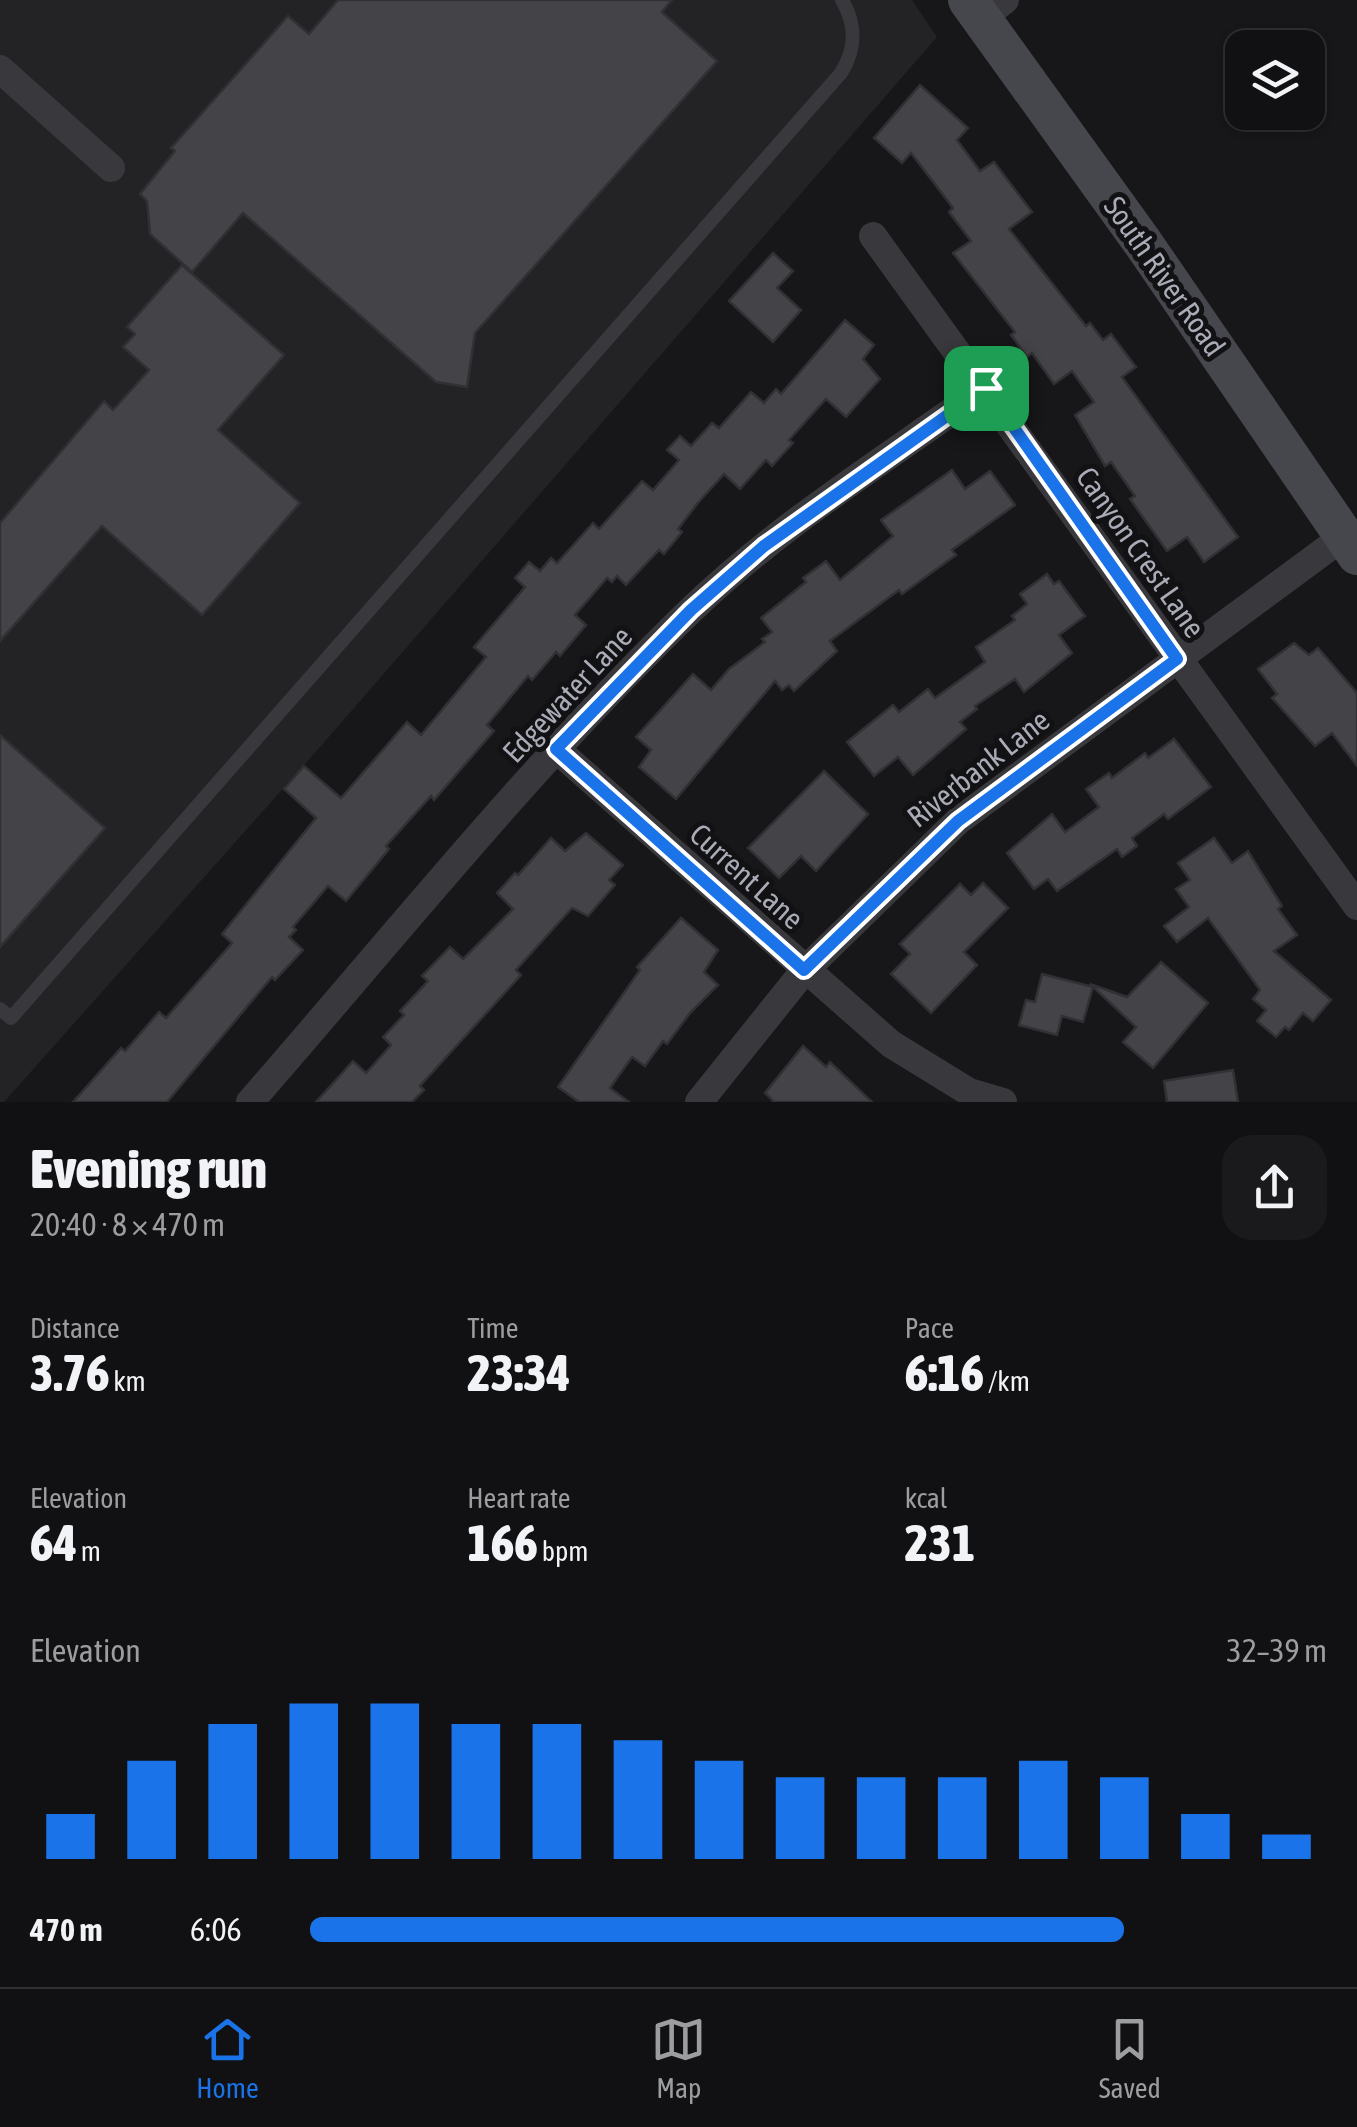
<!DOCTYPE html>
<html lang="en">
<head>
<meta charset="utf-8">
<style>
	:root { --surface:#111012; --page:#1a191b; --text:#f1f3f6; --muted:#9c9d9f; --line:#303032; --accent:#1a73e8 }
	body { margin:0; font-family:"Asap Condensed",sans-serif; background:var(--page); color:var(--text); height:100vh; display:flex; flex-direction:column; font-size:38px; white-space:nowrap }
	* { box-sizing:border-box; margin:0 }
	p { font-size:32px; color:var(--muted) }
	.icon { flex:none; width:55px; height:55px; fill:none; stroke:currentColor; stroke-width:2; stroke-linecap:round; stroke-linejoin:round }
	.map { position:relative; height:1102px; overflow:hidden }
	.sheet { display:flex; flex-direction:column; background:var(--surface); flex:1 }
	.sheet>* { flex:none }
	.fabs { position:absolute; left:1225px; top:30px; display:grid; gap:20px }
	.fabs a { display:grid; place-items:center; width:100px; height:100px; border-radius:20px; background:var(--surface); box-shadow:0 2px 8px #0004,0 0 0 2px var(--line); font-size:50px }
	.pin { position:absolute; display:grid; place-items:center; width:85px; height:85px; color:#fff; margin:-42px; border-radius:20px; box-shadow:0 5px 15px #0006 }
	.round { display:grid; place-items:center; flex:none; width:105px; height:105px; border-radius:30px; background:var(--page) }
	.overview { display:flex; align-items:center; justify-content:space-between; height:170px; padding:0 30px }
	h1 { font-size:55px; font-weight:800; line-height:75px }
	.figures { display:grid; grid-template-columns:repeat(3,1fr); gap:15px; height:170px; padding:10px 30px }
	.figures div { display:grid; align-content:center }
	.figures b { font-size:50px; font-weight:800 }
	.figures small { font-size:28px; font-weight:400 }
	.figures p { font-size:28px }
	.chart { height:280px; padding:20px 30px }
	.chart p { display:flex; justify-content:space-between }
	.chart svg { width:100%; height:180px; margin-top:10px; stroke:var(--accent); stroke-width:6 }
	ul { padding:0 30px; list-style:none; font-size:32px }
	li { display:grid; grid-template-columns:160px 120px 1fr; align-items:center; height:75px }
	li i { height:25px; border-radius:12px; background:var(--accent) }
	.tabs { display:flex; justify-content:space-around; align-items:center; height:140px; border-top:2px solid var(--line); background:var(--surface); font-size:28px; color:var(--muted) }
	.tabs a { display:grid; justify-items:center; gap:5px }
	.tabs .active { color:var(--accent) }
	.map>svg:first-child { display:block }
</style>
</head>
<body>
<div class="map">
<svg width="1357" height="1102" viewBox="0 0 1357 1102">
	<rect width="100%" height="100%" fill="#171618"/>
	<!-- built -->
	<polygon fill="#232225" points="0,0 912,0 937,37 321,746 4,1102 0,1102"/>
	<!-- building -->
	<g fill="#434348" stroke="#313034" stroke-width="2.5">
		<polygon points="338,0 672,0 662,12 717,61 475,333 467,387 436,382 243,213 192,272 150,234 147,201 140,194 175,151 171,148 288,16 309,34"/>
		<polygon points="920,85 968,128 957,140 980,171 994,162 1032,212 1009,229 1086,326 1090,323 1103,340 1111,334 1136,367 1122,377 1238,537 1204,562 1187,537 1167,551 1130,499 1135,496 1111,462 1105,466 1075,415 1094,402 1072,371 1054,384 1032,353 1027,357 1011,335 1015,332 953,253 971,241 949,212 953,208 911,153 902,163 874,138"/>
		<polygon points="773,253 793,271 777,288 801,310 773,342 729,301"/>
		<polygon points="182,265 284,355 218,430 300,503 202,615 102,526 0,641 0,523 104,401 113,410 149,370 123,347 135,334 127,327"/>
		<polygon points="845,320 874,345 863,359 880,379 846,417 826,399 789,440 793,443 772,466 766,460 740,489 724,474 697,504 678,529 682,532 664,554 659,550 626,585 617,576 612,582 607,578 575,615 586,625 560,656 556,652 532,680 528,676 487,725 494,731 434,800 431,796 386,846 389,849 346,901 328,886 293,927 296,930 289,937 303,950 275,980 272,977 167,1102 73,1102 121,1048 125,1051 159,1012 166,1018 232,943 222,934 316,818 284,789 304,766 341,798 407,722 421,735 486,657 474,647 525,587 515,578 529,562 540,571 551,558 557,563 593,523 599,529 642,481 653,490 679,460 667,450 680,436 691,446 712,423 719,428 751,392 764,403 776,389 781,394"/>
		<polygon points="952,470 965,489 990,471 1015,505 952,550 956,555 902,594 899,590 830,641 837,651 794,691 789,685 782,690 775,681 676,799 639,767 651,750 636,737 693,674 711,690 729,669 765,642 762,639 772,632 761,618 806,582 803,578 826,561 840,580 893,536 881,520"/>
		<polygon points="1047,574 1054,584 1059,581 1085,616 1059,635 1072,653 1024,692 1015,679 975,706 977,709 960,722 966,729 913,775 898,757 874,776 847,742 893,705 899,712 928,689 935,698 985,662 976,647 1015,620 1012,616 1027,604 1020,594"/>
		<polygon points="1294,643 1309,655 1318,648 1357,693 1357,766 1332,733 1315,746 1272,698 1277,694 1258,669"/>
		<polygon points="0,735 105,828 0,947"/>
		<polygon points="1174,739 1211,787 1168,819 1164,814 1132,838 1137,846 1122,857 1117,849 1057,891 1048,879 1034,889 1007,853 1052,814 1065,832 1099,807 1086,789 1109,773 1112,778 1145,753 1148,758"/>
		<polygon points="824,771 868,814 816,871 801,856 779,878 748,848"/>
		<polygon points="586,833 623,865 609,880 615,885 588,916 572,908 516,970 521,975 420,1086 424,1090 412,1102 316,1102 353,1061 366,1073 391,1045 383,1037 404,1015 400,1011 428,981 422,976 450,947 463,959 513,909 497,893 515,873 518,875 551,838 565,851"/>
		<polygon points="1214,838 1232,863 1248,851 1282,906 1278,909 1297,935 1274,951 1331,1000 1313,1021 1303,1013 1289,1030 1285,1027 1276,1037 1257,1021 1266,1010 1253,999 1260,990 1208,918 1177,942 1164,926 1189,907 1176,889 1190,880 1178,863"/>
		<polygon points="983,883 1008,908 964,952 977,965 931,1013 891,974 910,954 900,944 960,884 971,895"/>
		<polygon points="681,918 718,950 704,972 718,985 690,1013 667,1044 663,1041 645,1066 632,1057 610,1088 629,1102 579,1102 558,1087 640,970 637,967"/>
		<polygon points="1161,962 1208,1003 1153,1068 1123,1042 1136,1027 1090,984 1127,997"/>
		<polygon points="1042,974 1093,987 1083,1022 1062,1016 1057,1035 1019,1025 1026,1000 1035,1002"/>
		<polygon points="803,1046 826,1067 830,1062 872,1102 774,1102 765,1093"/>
		<polygon points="1233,1070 1238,1102 1167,1102 1164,1081"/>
	</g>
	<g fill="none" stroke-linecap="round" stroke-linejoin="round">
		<!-- lane -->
		<path stroke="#38383d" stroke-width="14" d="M0,1009l11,9 830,-945c15,-24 16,-47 1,-73"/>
		<!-- street -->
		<g stroke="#38383d" stroke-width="28">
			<polyline points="981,19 1005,0"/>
			<polyline points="0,69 111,168"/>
			<polyline points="873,236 1357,906"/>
			<polyline points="556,749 891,1044 969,1092 1003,1102"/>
			<path d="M250,1102c144,-165 282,-338 440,-491 88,-85 196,-152 295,-223"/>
			<polyline points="699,1102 804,971 958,821 1343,537"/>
		</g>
		<!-- secondary -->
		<polyline stroke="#46474d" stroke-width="40" points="968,0 1143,243 1357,555"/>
	</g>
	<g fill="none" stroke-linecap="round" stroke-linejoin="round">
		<defs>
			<polygon id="route" points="986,388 1177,659 958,821 804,970 556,749 691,610 764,546"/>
		</defs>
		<!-- route casing -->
		<use href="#route" stroke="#fff" stroke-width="20"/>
		<!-- route -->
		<use href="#route" stroke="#1a73e8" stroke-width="12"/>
	</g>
	<g text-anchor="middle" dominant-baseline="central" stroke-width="10" stroke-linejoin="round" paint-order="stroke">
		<!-- street labels -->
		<g font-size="30" fill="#a9acb7" stroke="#121113">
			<text transform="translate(1165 276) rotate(55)">South River Road</text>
			<text transform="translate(1141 552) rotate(55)">Canyon Crest Lane</text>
			<text transform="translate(567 694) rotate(-47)">Edgewater Lane</text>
			<text transform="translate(978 768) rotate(-38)">Riverbank Lane</text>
			<text transform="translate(747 876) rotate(42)">Current Lane</text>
		</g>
	</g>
</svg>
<div class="fabs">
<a><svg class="icon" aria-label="layers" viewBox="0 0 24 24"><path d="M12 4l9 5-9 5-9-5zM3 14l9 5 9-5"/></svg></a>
</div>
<div class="pin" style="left:986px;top:388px;background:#1e9e55"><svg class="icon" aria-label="arrive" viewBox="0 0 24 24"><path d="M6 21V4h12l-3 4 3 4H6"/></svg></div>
</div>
<section class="sheet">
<div class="overview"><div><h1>Evening run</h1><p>20:40 · 8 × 470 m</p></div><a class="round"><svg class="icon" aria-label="share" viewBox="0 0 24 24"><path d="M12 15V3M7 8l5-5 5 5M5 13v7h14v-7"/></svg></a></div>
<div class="figures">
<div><p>Distance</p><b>3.76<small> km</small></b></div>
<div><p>Time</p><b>23:34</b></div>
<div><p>Pace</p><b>6:16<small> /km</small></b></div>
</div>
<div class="figures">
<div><p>Elevation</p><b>64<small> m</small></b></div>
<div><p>Heart rate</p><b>166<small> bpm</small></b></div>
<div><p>kcal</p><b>231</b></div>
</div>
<div class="chart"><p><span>Elevation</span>32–39 m</p>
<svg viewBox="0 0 160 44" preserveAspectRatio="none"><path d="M5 44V33M15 44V20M25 44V11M35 44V6M45 44V6M55 44V11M65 44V11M75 44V15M85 44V20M95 44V24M105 44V24M115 44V24M125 44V20M135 44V24M145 44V33M155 44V38"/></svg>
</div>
<ul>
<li><b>470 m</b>6:06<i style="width:80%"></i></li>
</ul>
</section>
<nav class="tabs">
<a class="active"><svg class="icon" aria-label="home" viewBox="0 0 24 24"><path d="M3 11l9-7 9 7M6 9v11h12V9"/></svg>Home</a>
<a><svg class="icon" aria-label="map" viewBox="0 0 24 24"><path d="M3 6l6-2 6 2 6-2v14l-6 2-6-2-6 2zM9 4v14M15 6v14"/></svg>Map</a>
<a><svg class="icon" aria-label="saved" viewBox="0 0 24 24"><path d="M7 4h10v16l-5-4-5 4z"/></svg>Saved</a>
</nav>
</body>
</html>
